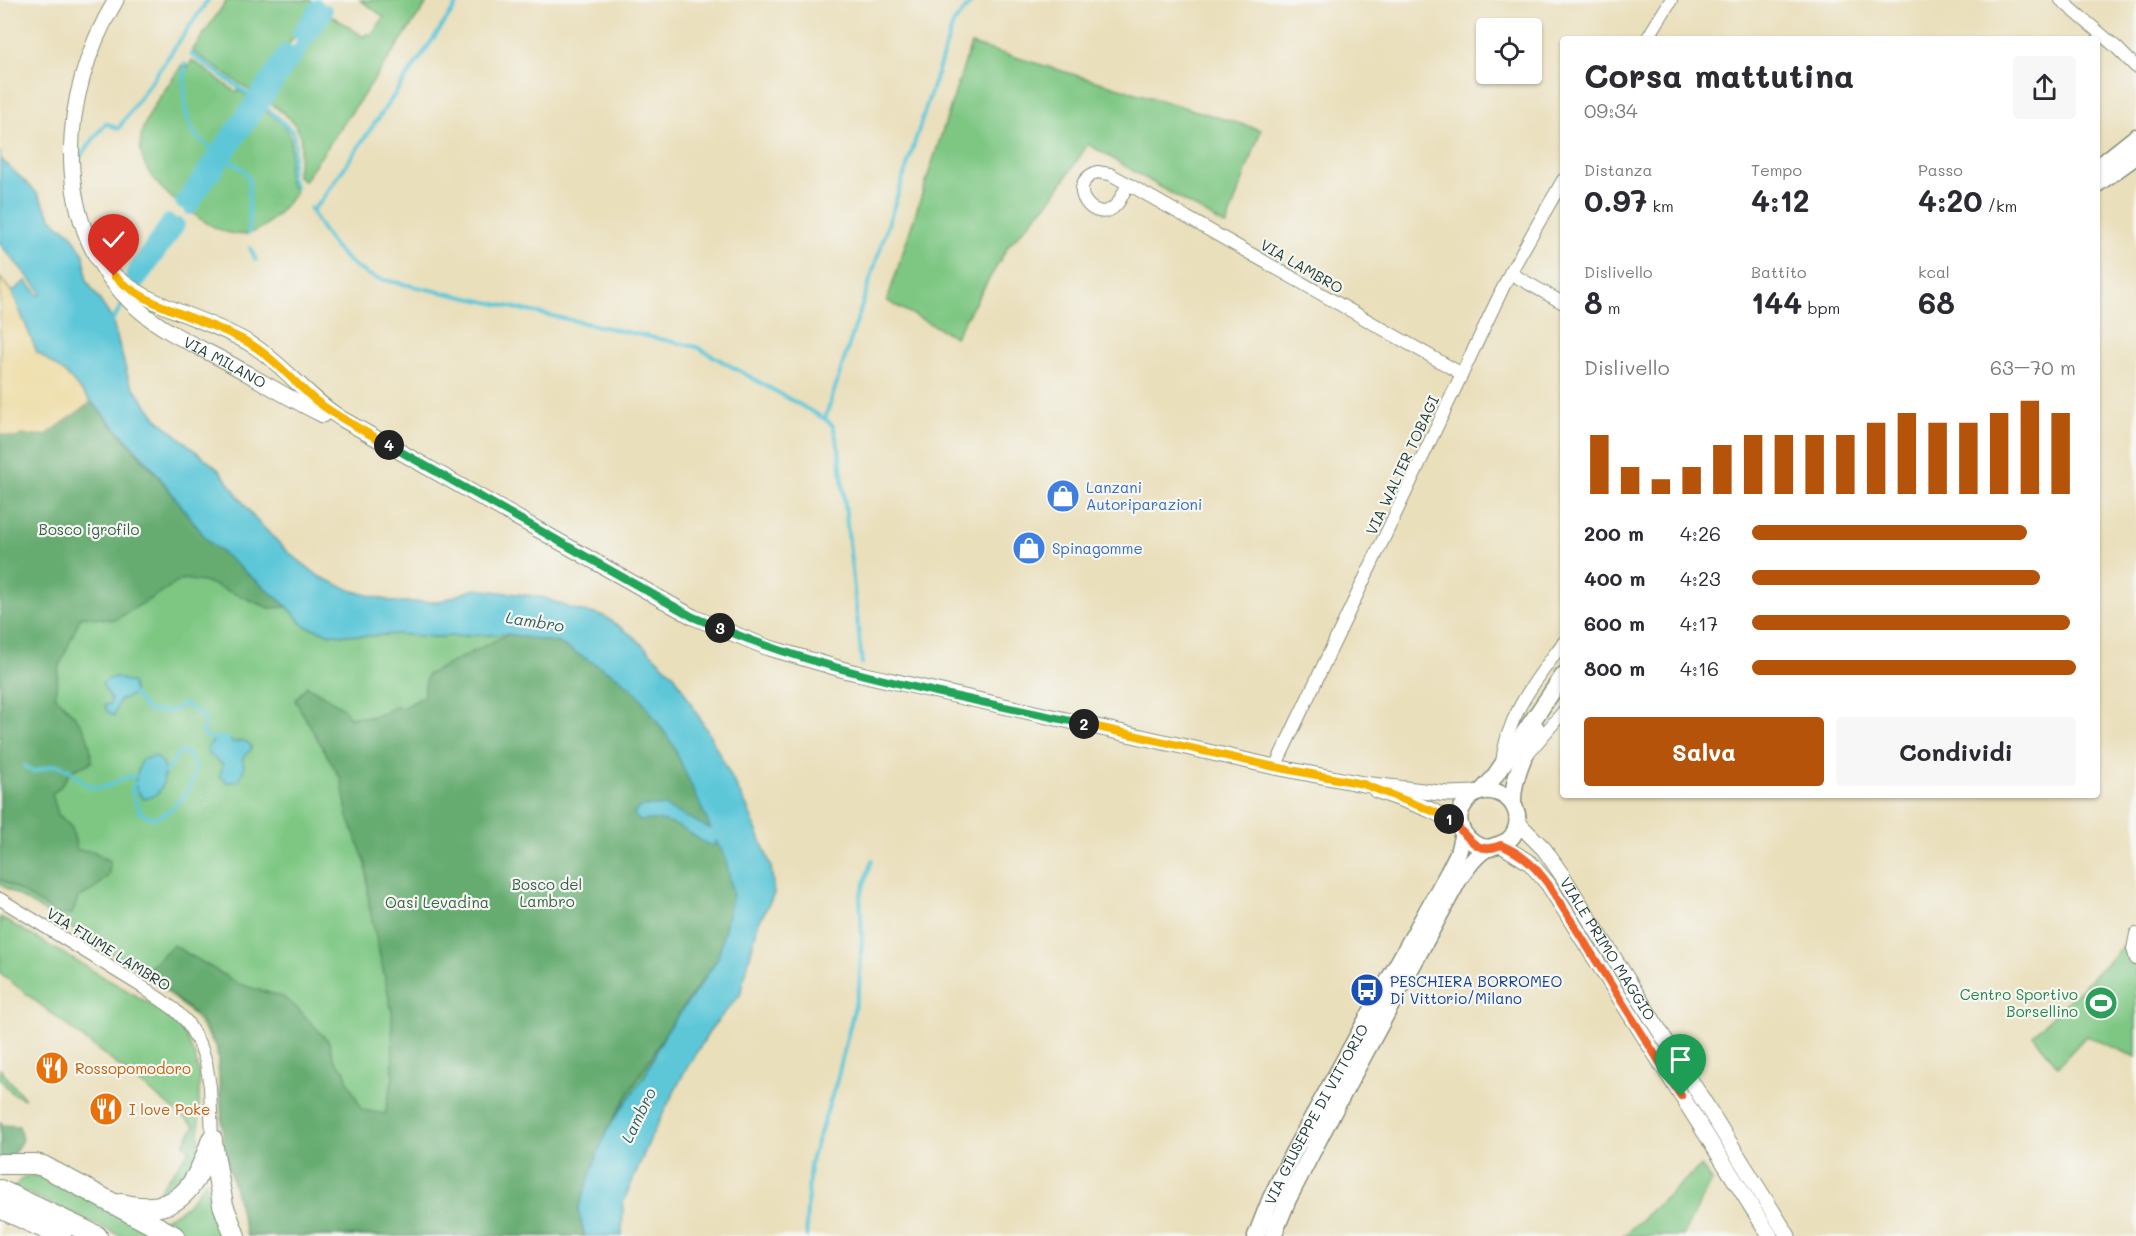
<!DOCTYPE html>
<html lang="it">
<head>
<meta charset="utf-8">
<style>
	:root { --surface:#fff; --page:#f7f7f7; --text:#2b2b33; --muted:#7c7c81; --accent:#b45309 }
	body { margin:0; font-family:Mali,sans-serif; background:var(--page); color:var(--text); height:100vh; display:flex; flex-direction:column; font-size:22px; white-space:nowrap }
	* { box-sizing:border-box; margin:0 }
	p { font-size:20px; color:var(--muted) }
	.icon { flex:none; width:33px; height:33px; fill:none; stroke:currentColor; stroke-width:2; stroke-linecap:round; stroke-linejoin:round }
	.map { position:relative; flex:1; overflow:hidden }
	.panel { position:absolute; left:1560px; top:36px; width:540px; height:762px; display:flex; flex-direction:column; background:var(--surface); border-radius:6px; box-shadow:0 2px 4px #0004 }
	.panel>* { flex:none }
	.tools { position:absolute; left:1476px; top:18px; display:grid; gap:12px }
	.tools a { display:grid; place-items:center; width:66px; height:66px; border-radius:6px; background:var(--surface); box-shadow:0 2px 4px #0004; font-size:30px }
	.pin { position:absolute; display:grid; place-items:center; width:51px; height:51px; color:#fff; margin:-62px -26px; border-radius:50% 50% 50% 0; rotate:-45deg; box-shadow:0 0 6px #0007 }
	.pin .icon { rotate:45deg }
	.km { position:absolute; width:30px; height:30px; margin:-15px; border-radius:50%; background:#222; color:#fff; font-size:16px; line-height:30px; text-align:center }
	.round { display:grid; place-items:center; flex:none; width:63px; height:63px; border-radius:6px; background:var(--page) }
	.summary { display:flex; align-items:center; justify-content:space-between; height:102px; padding:0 24px }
	h1 { font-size:33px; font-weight:800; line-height:45px }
	.stats { display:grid; grid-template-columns:repeat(3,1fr); gap:9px; height:102px; padding:6px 24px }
	.stats div { display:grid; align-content:center }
	.stats b { font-size:30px; font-weight:800 }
	.stats small { font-size:16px; font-weight:400 }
	.stats p { font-size:16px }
	.chart { height:168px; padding:12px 24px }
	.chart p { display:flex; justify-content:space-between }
	.chart svg { width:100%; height:108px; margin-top:6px; stroke:var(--accent); stroke-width:6 }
	.primary-button { display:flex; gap:12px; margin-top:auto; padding:12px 24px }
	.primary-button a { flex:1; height:69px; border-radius:6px; background:var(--accent); color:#fff; font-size:24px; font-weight:800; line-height:69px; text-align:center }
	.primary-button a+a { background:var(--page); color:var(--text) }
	ul { padding:0 24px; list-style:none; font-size:20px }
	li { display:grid; grid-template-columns:96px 72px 1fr; align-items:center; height:45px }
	li i { height:15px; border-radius:8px; background:var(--accent) }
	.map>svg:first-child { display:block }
</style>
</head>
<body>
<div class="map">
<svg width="2136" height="1236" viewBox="0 0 2136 1236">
	<rect width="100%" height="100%" fill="#f6f6f2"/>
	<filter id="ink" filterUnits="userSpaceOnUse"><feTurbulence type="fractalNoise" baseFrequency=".0167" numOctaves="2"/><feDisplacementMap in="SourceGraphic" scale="12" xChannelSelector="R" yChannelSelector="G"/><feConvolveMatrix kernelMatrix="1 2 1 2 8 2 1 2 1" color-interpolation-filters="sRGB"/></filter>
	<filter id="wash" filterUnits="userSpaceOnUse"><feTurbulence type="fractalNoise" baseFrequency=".008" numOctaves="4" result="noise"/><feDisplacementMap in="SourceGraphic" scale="24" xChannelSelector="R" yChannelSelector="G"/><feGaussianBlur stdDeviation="1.35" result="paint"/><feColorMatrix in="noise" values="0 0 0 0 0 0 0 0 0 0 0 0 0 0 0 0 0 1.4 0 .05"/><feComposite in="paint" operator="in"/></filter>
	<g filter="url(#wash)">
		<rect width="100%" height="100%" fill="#eadfbb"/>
		<!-- green -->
		<g fill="#7ec783" stroke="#4e825c" stroke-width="1.5">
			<polygon points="227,0 310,0 316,5 255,94 192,51"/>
			<path d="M360,0h69l-125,181 -7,-5c0,-10 3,-19 4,-29 2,-22 -17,-34 -33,-45l61,-88 35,23 3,-4 4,3 13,-19z"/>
			<polygon points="971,44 1261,130 1226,226 1088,144 1050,201 1009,245 955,337 887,301"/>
			<path d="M192,60l44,32 2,-2 13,8 -73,105c-65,-53 -34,-82 4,-138l6,2z"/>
			<path d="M263,109c10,7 24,15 27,28 6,20 -11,37 6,55 -35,45 -54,58 -104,21z"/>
			<polygon points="91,402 159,477 208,541 288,607 305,626 331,634 365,636 398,634 435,637 508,634 718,958 699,987 666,1032 578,1210 585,1236 247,1236 224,1148 217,1048 195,1017 157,982 0,884 0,434 46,435"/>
			<polygon points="0,917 161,1010 179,1026 187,1039 195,1057 199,1075 199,1152 195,1166 174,1193 151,1201 190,1150 183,1144 195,1126 0,973"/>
			<polygon points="2125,945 2136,971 2136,1057 2086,1036 2058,1066 2033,1035"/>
			<polygon points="0,1069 25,1099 13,1094 0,1079"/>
			<polygon points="1701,1166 1711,1181 1683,1236 1623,1236"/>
			<polygon points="41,1175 157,1236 121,1236 14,1187 24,1177"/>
			<path d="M206,1180l5,34 9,22h-38l-29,-14c28,-7 38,-18 53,-42z"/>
		</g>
		<!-- forest -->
		<g fill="#66ac71" stroke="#427452" stroke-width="1.5">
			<path d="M91,402l68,75 49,64 80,66 -19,1 -60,-25 -26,-4 -68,41 -34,-4 -22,51 -4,29c23,23 35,32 37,66l-21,9 -11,16 -8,7 6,20 14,14 5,22 16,1 17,10 -1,14 -16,15 -15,8 -6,16 -13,1 -59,-36v-445l16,4 5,-3h25z"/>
			<polygon points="508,634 559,643 618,677 638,694 672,743 726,859 733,894 718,958 666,1032 608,1128 579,1210 584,1236 247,1236 224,1148 217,1048 199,1017 144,973 173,945 239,984 283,997 299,1010 329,1042 334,1060 345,1071 347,1079 362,1110 385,1114 393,1077 392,1011 369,906 366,864 348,817 341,779 295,700 307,686 342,707 350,717 369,717 382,714 393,707 404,707 423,697 427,675"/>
			<polygon points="0,1123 4,1125 19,1126 22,1140 12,1156 0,1158"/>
		</g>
		<!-- sand -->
		<polygon fill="#eeda9e" stroke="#868c69" stroke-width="1.5" points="0,278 12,292 37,352 67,374 91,402 46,435 21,435 16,438 0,434"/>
		<!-- water -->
		<g fill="#5dc7d8" stroke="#3e8286" stroke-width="1.5">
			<path d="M0,151l1,8 36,34 14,24 7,8 12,7 14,23 3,26 25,38 17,62 27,37 64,53 35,48 33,33 32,25 33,14 41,11h44l37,-13 67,8 31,12 31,7 29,20 42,40 34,58 39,75 23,57 3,28 -16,30 -18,71 -27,31 -27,43 -34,66 -29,68 -1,33h-37l-7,-26 19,-55 11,-27 37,-53 21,-43 33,-45 19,-29 15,-64 -7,-35 -10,-18 -3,5c-10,-2 -13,-7 -22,-12 -16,-11 -31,-17 -51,-13l-7,-7 9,-8h22l47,23 -39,-86 -34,-49 -20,-17 -59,-34 -51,-9 -73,3 -37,-3 -33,2 -34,-2 -26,-8 -17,-19 -80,-66 -56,-74 -86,-93 -29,-22 -25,-60 14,-11 13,14 3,-2 -42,-49z"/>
			<polygon points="116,677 132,683 134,694 119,701 114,716 106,710 105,705 110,704 111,699 102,684 109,679"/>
			<path d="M216,738l13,1 4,4c9,-3 12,-4 18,3v3l-9,10c4,8 1,16 -5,23h-10l-7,-6 3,-11 -15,-12v-6z"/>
			<path d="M155,756l8,7c3,17 0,34 -19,36 -16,-16 -6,-21 -3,-39z"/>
		</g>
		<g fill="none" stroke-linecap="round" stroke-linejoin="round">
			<!-- stream -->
			<g stroke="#5dc7d8" stroke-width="4">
				<polyline points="191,54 251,96"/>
				<path d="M185,64c0,26 -5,61 18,78"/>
				<polyline points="266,107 293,132 295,145 290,176 296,188"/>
				<polyline points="207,145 214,150"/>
				<polyline points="79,158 106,123 118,129 208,0"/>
				<polyline points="230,161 244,170 249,179 249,233"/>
				<path d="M310,208c16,30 32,55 65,70l322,69 128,72 8,7 6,23 23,215"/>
				<polyline points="311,211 321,201 460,0"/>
				<polyline points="250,248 256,260"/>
				<polyline points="112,321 124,302"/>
				<polyline points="825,419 953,24 973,0"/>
				<polyline points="134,694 148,711 172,711 186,704 203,717 205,723 202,732 207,738 229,739"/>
				<path d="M25,766l8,6c8,-2 16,-7 23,-7 17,2 26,23 42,23 14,0 23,-12 37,-12"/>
				<path d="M134,783l-2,9 9,21c3,1 6,3 9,4 19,3 45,-30 45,-48 0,-6 -4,-12 -8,-16l-9,-1 -5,11 -8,9"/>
				<polyline points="807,1236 806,1224 810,1164 837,1080 859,988 862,939 860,897 872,860"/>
			</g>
			<!-- canal -->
			<g stroke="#5dc7d8" stroke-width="14">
				<polyline points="299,33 317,6"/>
				<polyline points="308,38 326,11"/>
				<polyline points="267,79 286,51"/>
				<polyline points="276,84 304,43"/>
				<polyline points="237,123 265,82"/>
				<polyline points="245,129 273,88"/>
				<polyline points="204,170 233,128"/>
				<polyline points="213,175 241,134"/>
				<polyline points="182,202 201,175"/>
				<polyline points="190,208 209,179"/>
				<polyline points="160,234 169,221"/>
				<polyline points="168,240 178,225"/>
				<polyline points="132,275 155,241"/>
				<polyline points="138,282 165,244"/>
			</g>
		</g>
	</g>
	<g filter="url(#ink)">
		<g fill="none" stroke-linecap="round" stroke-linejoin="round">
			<defs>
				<g id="minor">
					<polyline points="2061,0 2116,47 2136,67"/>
					<polyline points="1647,39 1671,0"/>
					<path d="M1097,172l13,2 18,10c-4,7 -7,16 -12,21 -20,23 -54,-20 -19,-33z"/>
					<polyline points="1128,184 1462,374"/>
					<polyline points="1510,273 1563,303"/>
					<polyline points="1529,752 1563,712"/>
					<path d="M1502,763c4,-47 34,-83 61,-120"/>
					<polyline points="1275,767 1510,273 1563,180"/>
					<polyline points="0,899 144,988 174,1009 187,1022 201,1047 206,1062 210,1087 212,1139"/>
					<polyline points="2136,934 2133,949 2136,959"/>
				</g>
				<g id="tertiary">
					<path id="s1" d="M116,0c-58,96 -68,228 22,309 26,23 59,37 89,53 32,18 63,37 96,53"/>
					<path d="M102,264c44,46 100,50 152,82 32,21 55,53 88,73l351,198 73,30 82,24 427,96 88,17 85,10 28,-1"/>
					<path d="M1376,790c30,12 62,18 86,40"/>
					<path id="s2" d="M1517,819l5,8 22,22 18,26 226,361"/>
					<polyline points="1501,845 1530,863 1548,884 1770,1236"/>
				</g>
				<g id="secondary">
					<polyline points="2097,168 2136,137"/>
					<polyline points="2097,184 2136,156"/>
					<polyline points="1482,791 1492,780 1563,676"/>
					<path d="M1513,804c-1,-26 13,-52 23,-76"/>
					<path id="s3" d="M1256,1236l15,-38 23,-47 154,-278 10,-20 5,-20"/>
					<path d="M1273,1236l15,-37 37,-72 134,-248c7,-10 14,-21 24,-28 13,-8 27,-5 33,-22 10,-31 -32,-53 -51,-26 -15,20 2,44 25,45"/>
				</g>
				<g id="primary">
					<polyline points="212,1142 223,1205 235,1236"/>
					<polyline points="0,1164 35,1164 43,1166 174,1236"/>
					<polyline points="0,1190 97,1236"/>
					<path d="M121,1204c57,14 75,-16 91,-65"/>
					<polyline points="0,1208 61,1236"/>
				</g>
			</defs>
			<!-- minor casing -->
			<use href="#minor" stroke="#848e78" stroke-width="14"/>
			<!-- tertiary casing -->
			<use href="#tertiary" stroke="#848e78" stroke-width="17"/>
			<!-- secondary casing -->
			<use href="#secondary" stroke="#848e78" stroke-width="19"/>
			<!-- primary casing -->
			<use href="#primary" stroke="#848e78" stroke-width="22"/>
			<!-- minor -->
			<use href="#minor" stroke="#fff" stroke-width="12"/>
			<!-- tertiary -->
			<use href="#tertiary" stroke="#fff" stroke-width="15"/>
			<!-- secondary -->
			<use href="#secondary" stroke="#fff" stroke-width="16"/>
			<!-- primary -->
			<use href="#primary" stroke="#fff" stroke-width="20"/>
		</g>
	</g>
	<g fill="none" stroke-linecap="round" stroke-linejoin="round" filter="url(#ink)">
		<defs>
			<path id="split-1" d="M1449,819c18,14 25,38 52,26 21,9 34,21 47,39l133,212"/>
			<polyline id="split-2" points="1084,724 1275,767 1363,784 1435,812 1449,819"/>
			<path id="split-3" d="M720,628c116,48 242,69 364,96"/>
			<polyline id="split-4" points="389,445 693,617 720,628"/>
			<path id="split-5" d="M114,276c38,35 92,42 135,67 25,15 44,38 66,57 23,18 49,31 74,45"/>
		</defs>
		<!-- split-1 casing -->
		<use href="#split-1" stroke="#fff" stroke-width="12"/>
		<!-- split-2 casing -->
		<use href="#split-2" stroke="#fff" stroke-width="12"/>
		<!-- split-3 casing -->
		<use href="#split-3" stroke="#fff" stroke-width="12"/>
		<!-- split-4 casing -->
		<use href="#split-4" stroke="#fff" stroke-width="12"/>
		<!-- split-5 casing -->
		<use href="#split-5" stroke="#fff" stroke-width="12"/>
		<!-- split-1 -->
		<use href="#split-1" stroke="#f0652b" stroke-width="8"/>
		<!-- split-2 -->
		<use href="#split-2" stroke="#f5b400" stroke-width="8"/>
		<!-- split-3 -->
		<use href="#split-3" stroke="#22a559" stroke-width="8"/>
		<!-- split-4 -->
		<use href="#split-4" stroke="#22a559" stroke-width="8"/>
		<!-- split-5 -->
		<use href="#split-5" stroke="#f5b400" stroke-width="8"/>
	</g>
	<!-- icons -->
	<defs>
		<symbol id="shop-disc" viewBox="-11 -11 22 22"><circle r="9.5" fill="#3f7fe0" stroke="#f6f6f2"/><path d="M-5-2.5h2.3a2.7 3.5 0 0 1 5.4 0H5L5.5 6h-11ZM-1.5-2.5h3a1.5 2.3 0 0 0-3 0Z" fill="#fff"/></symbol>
		<symbol id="bus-disc" viewBox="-11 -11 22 22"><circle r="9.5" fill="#1a4fb4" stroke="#f6f6f2"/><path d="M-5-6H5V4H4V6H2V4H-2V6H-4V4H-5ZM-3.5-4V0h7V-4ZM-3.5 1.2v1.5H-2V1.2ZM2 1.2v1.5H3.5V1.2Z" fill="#fff"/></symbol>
		<symbol id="stadium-disc" viewBox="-11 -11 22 22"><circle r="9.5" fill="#2e9e5b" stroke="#f6f6f2"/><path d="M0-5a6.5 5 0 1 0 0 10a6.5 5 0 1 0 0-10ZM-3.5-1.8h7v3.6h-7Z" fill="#fff"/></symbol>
		<symbol id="restaurant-disc" viewBox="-11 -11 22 22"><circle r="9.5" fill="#e8710a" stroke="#f6f6f2"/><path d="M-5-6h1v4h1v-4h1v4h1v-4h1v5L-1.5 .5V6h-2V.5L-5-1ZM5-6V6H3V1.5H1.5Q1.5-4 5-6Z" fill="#fff"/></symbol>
	</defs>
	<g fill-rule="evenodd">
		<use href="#shop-disc" x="1044" y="477" width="38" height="38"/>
		<use href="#shop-disc" x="1010" y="529" width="38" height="38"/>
		<use href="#bus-disc" x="1348" y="971" width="38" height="38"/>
		<use href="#stadium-disc" x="2082" y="984" width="38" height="38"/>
		<use href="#restaurant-disc" x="33" y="1049" width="38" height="38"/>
		<use href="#restaurant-disc" x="87" y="1090" width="38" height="38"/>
	</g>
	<g text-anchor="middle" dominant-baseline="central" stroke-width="4.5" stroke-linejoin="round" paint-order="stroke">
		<!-- street labels -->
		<g font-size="15" fill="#1f3d34" stroke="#f6f6f2">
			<text transform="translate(1302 266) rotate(30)">VIA LAMBRO</text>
			<text stroke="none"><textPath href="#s1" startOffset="438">VIA MILANO</textPath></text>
			<text transform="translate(1402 465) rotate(-65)">VIA WALTER TOBAGI</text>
			<text transform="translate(109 949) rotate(32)">VIA FIUME LAMBRO</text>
			<text stroke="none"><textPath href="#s2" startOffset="159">VIALE PRIMO MAGGIO</textPath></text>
			<text stroke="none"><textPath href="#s3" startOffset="136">VIA GIUSEPPE DI VITTORIO</textPath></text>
		</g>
		<!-- shop labels -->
		<g font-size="15" fill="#366cbe" stroke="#f6f6f2" text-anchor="start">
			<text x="1086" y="487">Lanzani<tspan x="1086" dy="17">Autoriparazioni</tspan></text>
			<text x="1052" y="548">Spinagomme</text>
		</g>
		<!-- park labels -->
		<g font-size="15" fill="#376048" stroke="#f6f6f2">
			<text x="89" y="529">Bosco igrofilo</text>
			<text x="547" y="884">Bosco del<tspan x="547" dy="17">Lambro</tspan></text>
			<text x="437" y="902">Oasi Levadina</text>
		</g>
		<!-- transit labels -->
		<g font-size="15" fill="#164399" stroke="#f6f6f2" text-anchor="start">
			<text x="1390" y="981">PESCHIERA BORROMEO<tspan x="1390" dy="17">Di Vittorio/Milano</tspan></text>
		</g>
		<!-- leisure labels -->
		<g font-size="15" fill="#27864d" stroke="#f6f6f2" text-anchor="end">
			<text x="2078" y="994">Centro Sportivo<tspan x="2078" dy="17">Borsellino</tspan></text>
		</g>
		<!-- food labels -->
		<g font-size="15" fill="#c56008" stroke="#f6f6f2" text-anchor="start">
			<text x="75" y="1068">Rossopomodoro</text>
			<text x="129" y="1109">I love Poke</text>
		</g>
		<!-- water labels -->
		<g font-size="16" font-style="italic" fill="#2e605d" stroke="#f6f6f2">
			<text transform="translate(535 621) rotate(9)">Lambro</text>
			<text transform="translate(638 1115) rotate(-64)">Lambro</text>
		</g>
	</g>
</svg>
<div class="tools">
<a><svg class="icon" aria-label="locate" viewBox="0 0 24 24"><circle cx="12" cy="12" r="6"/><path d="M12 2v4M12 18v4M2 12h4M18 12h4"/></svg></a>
</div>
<div class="pin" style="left:1681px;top:1096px;background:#1e9e55"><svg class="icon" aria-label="arrive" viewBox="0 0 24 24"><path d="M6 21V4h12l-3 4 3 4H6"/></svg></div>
<div class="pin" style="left:114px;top:276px;background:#d93025"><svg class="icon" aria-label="check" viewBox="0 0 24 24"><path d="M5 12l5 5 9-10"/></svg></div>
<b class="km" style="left:1449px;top:819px">1</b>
<b class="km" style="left:1084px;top:724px">2</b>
<b class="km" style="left:720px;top:628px">3</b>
<b class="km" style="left:389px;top:445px">4</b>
<section class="panel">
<div class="summary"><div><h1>Corsa mattutina</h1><p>09:34</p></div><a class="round"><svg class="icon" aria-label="share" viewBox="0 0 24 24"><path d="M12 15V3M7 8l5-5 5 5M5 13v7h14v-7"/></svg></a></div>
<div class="stats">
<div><p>Distanza</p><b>0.97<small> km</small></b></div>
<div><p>Tempo</p><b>4:12</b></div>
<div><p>Passo</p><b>4:20<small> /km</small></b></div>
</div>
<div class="stats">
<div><p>Dislivello</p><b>8<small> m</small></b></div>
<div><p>Battito</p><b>144<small> bpm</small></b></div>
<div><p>kcal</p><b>68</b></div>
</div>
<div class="chart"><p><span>Dislivello</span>63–70 m</p>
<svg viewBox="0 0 160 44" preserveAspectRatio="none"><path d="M5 44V20M15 44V33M25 44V38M35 44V33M45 44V24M55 44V20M65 44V20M75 44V20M85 44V20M95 44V15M105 44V11M115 44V15M125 44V15M135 44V11M145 44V6M155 44V11"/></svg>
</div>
<ul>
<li><b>200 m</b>4:26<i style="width:85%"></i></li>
<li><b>400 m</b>4:23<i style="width:89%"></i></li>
<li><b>600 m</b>4:17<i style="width:98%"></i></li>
<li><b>800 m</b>4:16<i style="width:100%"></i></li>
</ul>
<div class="primary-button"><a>Salva</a><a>Condividi</a></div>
</section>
</div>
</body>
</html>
